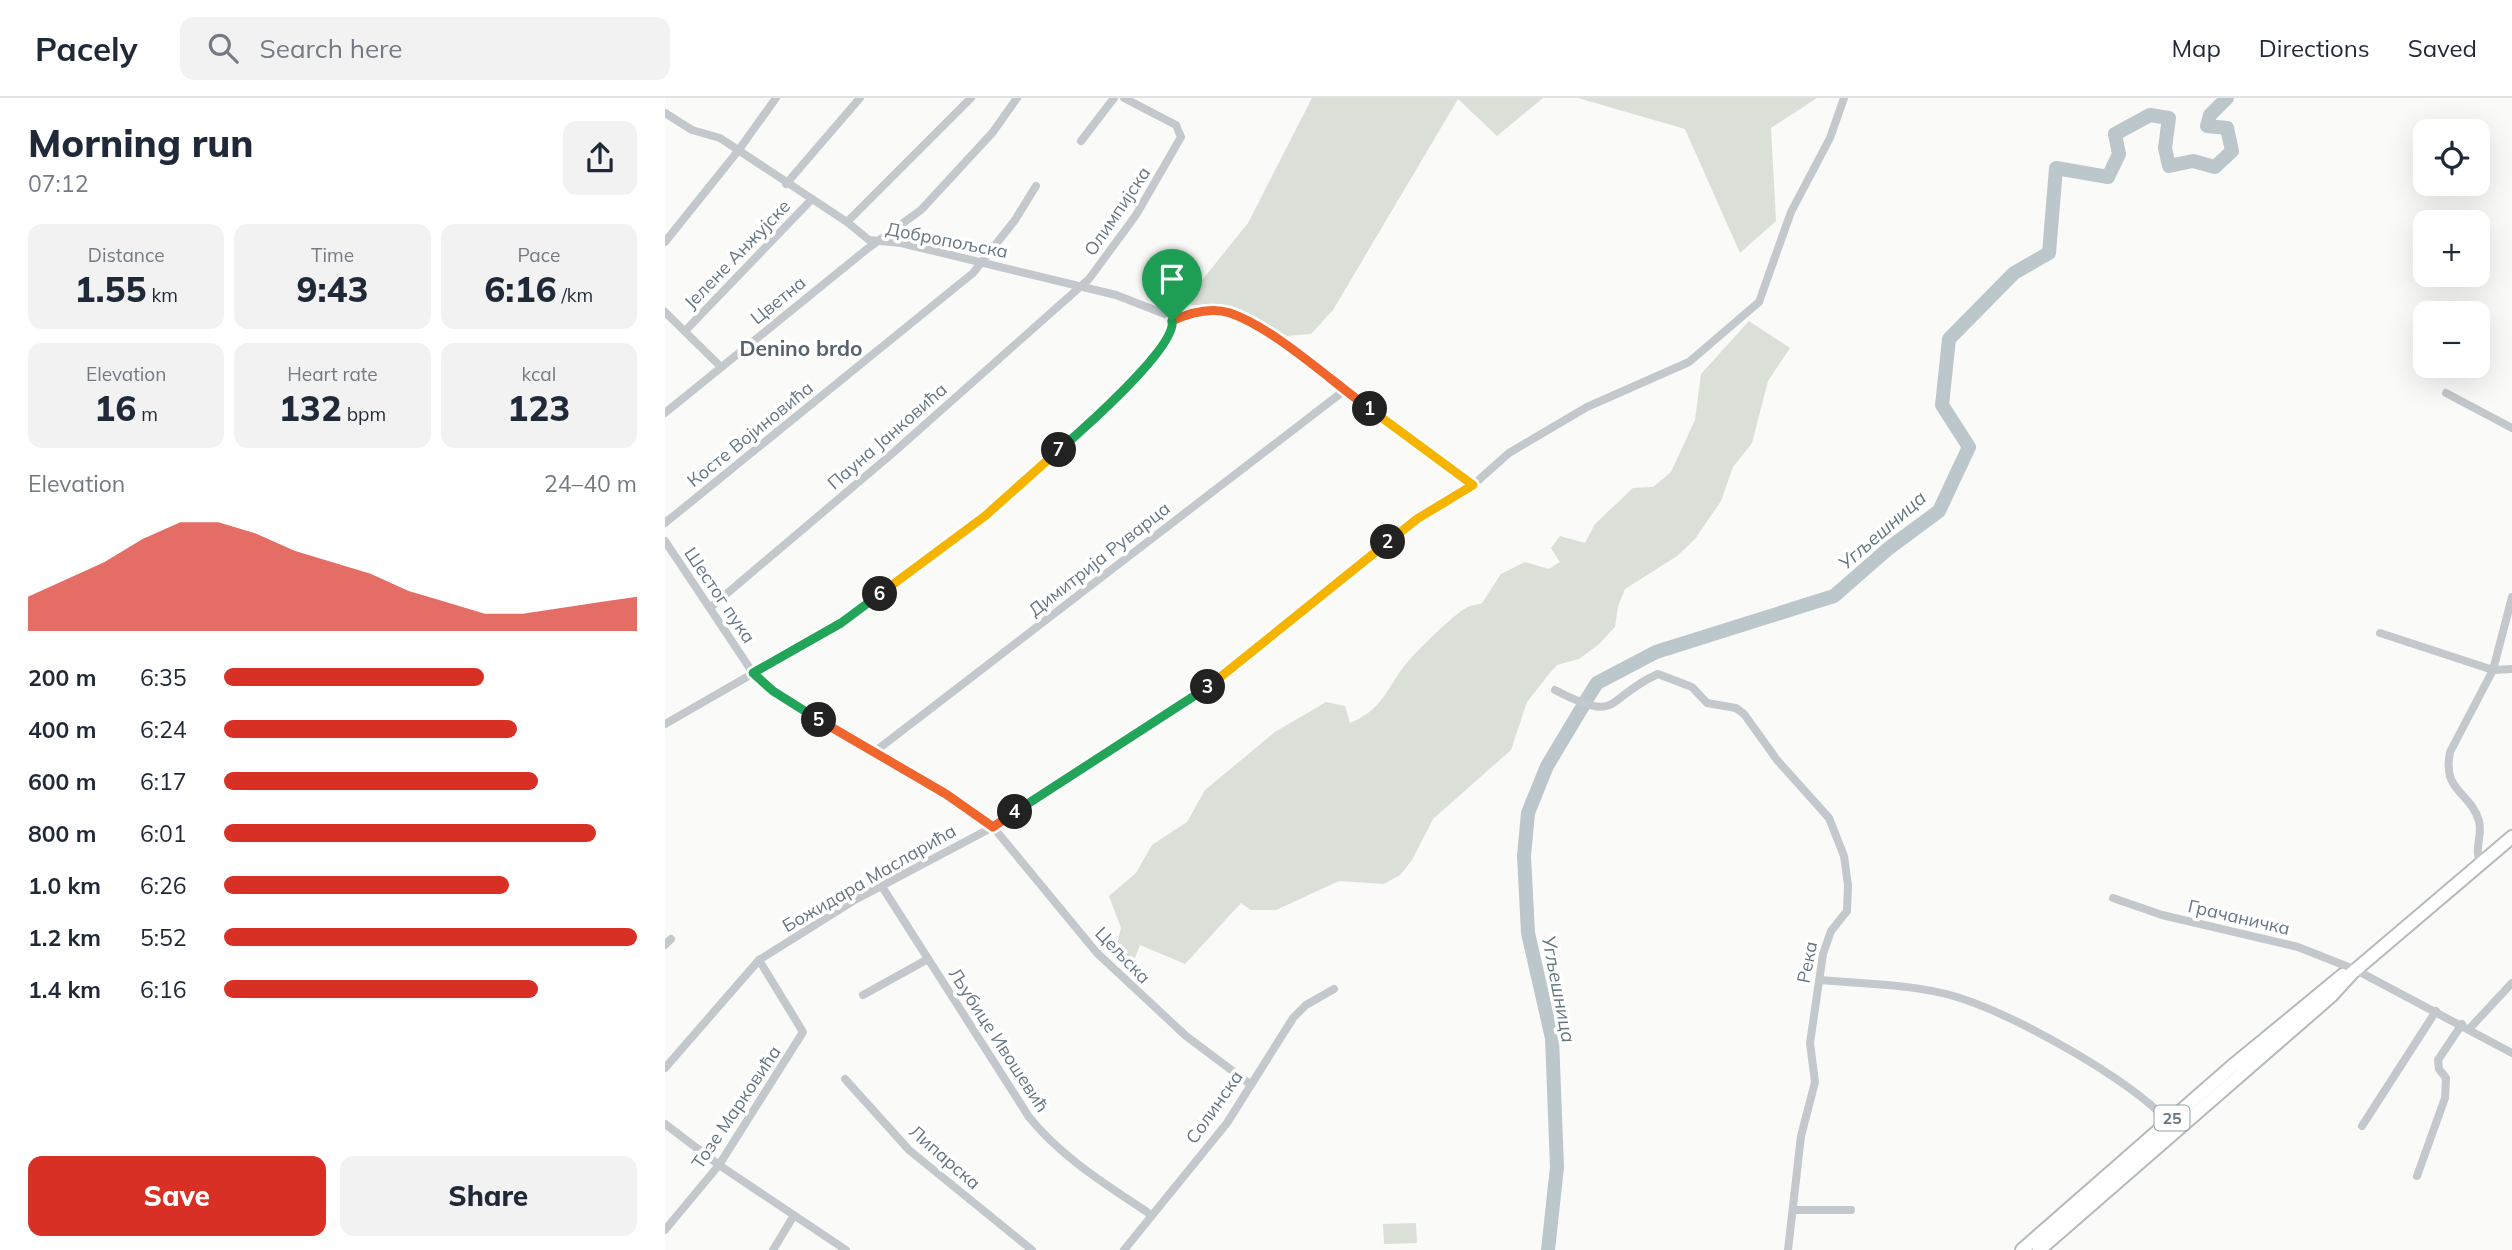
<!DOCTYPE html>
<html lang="en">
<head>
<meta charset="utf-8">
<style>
	:root { --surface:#fff; --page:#f2f2f3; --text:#1f2937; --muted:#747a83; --line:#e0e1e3; --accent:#d93025 }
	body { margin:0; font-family:Mulish,sans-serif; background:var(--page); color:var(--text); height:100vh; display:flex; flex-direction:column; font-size:26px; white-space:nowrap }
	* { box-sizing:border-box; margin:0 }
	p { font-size:23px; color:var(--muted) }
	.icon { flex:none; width:38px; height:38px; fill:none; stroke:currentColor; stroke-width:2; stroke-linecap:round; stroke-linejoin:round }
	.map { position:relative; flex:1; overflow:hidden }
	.sheet { display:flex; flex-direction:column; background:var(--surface); width:665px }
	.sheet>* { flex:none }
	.fabs { position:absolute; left:1748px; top:21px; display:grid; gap:14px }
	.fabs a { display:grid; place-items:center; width:77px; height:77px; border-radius:14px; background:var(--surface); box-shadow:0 7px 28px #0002; font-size:35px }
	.pin { position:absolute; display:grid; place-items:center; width:60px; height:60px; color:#fff; margin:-72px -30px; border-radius:50% 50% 50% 0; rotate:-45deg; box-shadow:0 0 7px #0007 }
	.pin .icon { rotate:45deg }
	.km { position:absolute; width:35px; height:35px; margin:-18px; border-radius:50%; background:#222; color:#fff; font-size:19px; line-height:35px; text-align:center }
	.round { display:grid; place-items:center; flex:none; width:74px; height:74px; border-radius:14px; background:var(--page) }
	.summary { display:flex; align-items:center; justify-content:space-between; height:119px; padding:0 28px }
	h1 { font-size:38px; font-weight:800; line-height:52px }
	.stats { display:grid; grid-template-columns:repeat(3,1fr); gap:10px; height:119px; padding:7px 28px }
	.stats div { display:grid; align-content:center; border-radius:14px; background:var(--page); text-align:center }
	.stats b { font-size:35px; font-weight:800 }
	.stats small { font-size:19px; font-weight:400 }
	.stats p { font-size:19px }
	.chart { height:196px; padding:14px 28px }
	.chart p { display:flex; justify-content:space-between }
	.chart svg { width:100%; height:126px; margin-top:7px; fill:var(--accent); opacity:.7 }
	.primary-button { display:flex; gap:14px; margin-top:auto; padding:14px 28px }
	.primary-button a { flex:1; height:80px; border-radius:14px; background:var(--accent); color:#fff; font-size:28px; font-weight:800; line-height:80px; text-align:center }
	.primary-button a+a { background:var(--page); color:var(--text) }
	ul { padding:0 28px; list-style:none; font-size:23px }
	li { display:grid; grid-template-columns:112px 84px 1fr; align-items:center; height:52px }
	li i { height:18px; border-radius:9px; background:var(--accent) }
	header { display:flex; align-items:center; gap:42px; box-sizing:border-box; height:98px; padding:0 35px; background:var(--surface); border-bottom:2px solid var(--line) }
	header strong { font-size:33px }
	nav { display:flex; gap:38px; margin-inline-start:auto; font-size:24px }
	.search { width:490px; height:63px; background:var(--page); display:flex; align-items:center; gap:18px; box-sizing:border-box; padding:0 24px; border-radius:14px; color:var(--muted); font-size:26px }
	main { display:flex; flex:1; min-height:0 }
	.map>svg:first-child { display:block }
</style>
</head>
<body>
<header>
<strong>Pacely</strong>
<div class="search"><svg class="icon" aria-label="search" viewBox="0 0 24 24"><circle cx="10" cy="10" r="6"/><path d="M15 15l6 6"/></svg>Search here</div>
<nav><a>Map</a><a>Directions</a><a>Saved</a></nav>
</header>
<main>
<section class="sheet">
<div class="summary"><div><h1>Morning run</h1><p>07:12</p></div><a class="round"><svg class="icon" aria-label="share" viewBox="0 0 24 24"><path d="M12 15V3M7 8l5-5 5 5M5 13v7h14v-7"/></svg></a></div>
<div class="stats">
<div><p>Distance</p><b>1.55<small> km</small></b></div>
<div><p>Time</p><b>9:43</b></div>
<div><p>Pace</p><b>6:16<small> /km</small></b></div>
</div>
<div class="stats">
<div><p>Elevation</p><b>16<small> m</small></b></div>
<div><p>Heart rate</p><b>132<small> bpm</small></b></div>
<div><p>kcal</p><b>123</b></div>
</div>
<div class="chart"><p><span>Elevation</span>24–40 m</p>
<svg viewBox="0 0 160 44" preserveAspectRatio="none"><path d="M0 44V32L10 26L20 20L30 12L40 6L50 6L60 10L70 16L80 20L90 24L100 30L110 34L120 38L130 38L140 36L150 34L160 32V44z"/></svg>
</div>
<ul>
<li><b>200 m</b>6:35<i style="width:63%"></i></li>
<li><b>400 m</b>6:24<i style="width:71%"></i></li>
<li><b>600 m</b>6:17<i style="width:76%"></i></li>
<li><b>800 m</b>6:01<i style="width:90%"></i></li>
<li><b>1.0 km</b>6:26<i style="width:69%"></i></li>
<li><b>1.2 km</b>5:52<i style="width:100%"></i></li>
<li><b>1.4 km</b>6:16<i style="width:76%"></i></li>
</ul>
<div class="primary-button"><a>Save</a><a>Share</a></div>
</section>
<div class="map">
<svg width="1847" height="1152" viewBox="0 0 1847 1152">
	<rect width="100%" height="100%" fill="#fafaf8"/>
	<!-- green -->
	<g fill="#dadfd7">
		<polygon points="647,0 878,0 832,38 793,1 668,212 646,236 608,239 565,211 518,206 583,125"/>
		<polygon points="913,0 1152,0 1106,30 1111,123 1075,155 1020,31"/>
		<path d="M1084,223l41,27 -22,33 -16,62 -19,24 -12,34 -26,38 -18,17 -52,33 -7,17 -3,21 -17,18 -19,14 -22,6 -8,9 -22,28 -16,48 -78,69 -21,41 -12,15 -16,9 -45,-3 -63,29h-25l-10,-7 -56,61 -45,-19 -11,29 -15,-17 7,-29 -12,-32 27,-23 16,-28 35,-23 18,-32 70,-58 51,-30 19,4 5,17c31,-13 34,-29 52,-54 8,-12 53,-56 64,-61 5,-3 11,-3 16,-5l19,-29 24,-12 24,7 11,-7 -9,-14 9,-12 25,7 10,-19 38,-36 20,-1 18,-15 24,-52 6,-46z"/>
		<polygon points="751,1125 752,1145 719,1146 718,1126"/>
	</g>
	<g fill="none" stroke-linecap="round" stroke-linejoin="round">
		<!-- river -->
		<g stroke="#bbc7cb" stroke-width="14">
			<polyline points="920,604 932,585 991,554 1169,498 1224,450 1274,413 1304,349 1277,307 1284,241 1349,175 1384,155 1391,70 1443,79 1454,56 1450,36 1485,17 1504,20 1500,50 1504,68 1528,63 1550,69 1567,53 1562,30 1542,28 1545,17 1562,0"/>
			<polyline points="883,1152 892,1069 887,940 863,835 859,758 863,715 882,668 918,608"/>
		</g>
		<defs>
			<g id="primary">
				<polyline points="1357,1152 1565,970 1678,877"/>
				<polyline points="1374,1152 1666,898 1687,875 1847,739"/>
			</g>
		</defs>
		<!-- primary casing -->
		<use href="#primary" stroke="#b5babe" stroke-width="16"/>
		<!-- minor -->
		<g stroke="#c3c8cc" stroke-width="8">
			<polyline points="0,15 27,32 55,40 182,124 204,142 236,145 451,197 505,218 508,228 503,241 434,317 320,418 176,525 0,626"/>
			<polyline points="416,43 449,0"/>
			<polyline points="121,86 195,0"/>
			<polyline points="182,124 306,0"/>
			<polyline points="0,144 73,53 111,0"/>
			<polyline points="0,214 56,269"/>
			<polyline points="507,223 538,213 566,215 620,246 808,387"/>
			<polyline points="20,233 147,101"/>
			<polyline points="1781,295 1847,330"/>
			<polyline points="0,315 202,151 256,112 328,34 352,0"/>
			<polyline points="0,425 308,175 350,122 371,88"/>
			<polyline points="0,443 88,575 108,593 281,696 328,729 432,855 521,938 585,986"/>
			<polyline points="46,509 229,354 424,181 471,117 516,39 511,27 459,0"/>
			<polyline points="1715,535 1828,572 1847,571"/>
			<path d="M890,592c67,35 49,8 103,-16l34,13 15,16 29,5 8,6 33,46 52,58 15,38 4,29 -1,26 -16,20 -8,23 -13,89 5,39 -14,54 -13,114"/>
			<polyline points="208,655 680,292"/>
			<path d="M1816,766c-8,-14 2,-28 -2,-43 -9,-30 -37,-29 -29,-69l43,-82 19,-73"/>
			<path d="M216,787l148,232c33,41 78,68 121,97"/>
			<polyline points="1448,800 1497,817 1633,849 1691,872 1847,955"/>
			<polyline points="0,847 6,841"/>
			<path d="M1155,882c45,4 94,4 137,17 60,19 169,80 211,124"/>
			<polyline points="198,897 263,861"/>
			<polyline points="1805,930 1847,885"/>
			<polyline points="0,970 94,862 188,803 328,729 526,603 752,421 808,387 844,355 922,309 1024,264 1094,204 1126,114 1165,40 1179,0"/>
			<polyline points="180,981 244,1052 367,1152"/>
			<polyline points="0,1026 54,1067 181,1152"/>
			<polyline points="1697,1028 1771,913"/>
			<polyline points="1752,1078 1780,1000 1781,980 1774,971 1773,962 1797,926"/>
			<polyline points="1128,1112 1186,1112"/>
			<polyline points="0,1132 54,1067 138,934 94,862"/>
			<polyline points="108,1152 128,1119"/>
			<polyline points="459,1152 562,1025 628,920 641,907 669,891"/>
		</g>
		<!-- primary -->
		<use href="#primary" stroke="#fff" stroke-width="12"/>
	</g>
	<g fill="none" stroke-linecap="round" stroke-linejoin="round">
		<defs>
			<path id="split-1" d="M507,223c17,-8 39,-14 58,-8 44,15 101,68 140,96"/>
			<polyline id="split-2" points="705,311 808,387 752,421 723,444"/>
			<polyline id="split-3" points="543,589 723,444"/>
			<polyline id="split-4" points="350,714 543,589"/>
			<polyline id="split-5" points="154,622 281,696 328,729 350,714"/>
			<polyline id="split-6" points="154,622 108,593 88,575 176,525 215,496"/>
			<polyline id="split-7" points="215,496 320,418 394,352"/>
			<path id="split-8" d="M394,352c21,-18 118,-103 113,-129"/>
		</defs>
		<!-- split-1 casing -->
		<use href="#split-1" stroke="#fff" stroke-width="14"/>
		<!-- split-2 casing -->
		<use href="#split-2" stroke="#fff" stroke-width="14"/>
		<!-- split-3 casing -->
		<use href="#split-3" stroke="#fff" stroke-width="14"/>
		<!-- split-4 casing -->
		<use href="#split-4" stroke="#fff" stroke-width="14"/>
		<!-- split-5 casing -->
		<use href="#split-5" stroke="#fff" stroke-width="14"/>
		<!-- split-6 casing -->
		<use href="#split-6" stroke="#fff" stroke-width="14"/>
		<!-- split-7 casing -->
		<use href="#split-7" stroke="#fff" stroke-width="14"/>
		<!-- split-8 casing -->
		<use href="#split-8" stroke="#fff" stroke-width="14"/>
		<!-- split-1 -->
		<use href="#split-1" stroke="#f0652b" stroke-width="9"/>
		<!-- split-2 -->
		<use href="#split-2" stroke="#f5b400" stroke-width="9"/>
		<!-- split-3 -->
		<use href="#split-3" stroke="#f5b400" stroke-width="9"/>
		<!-- split-4 -->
		<use href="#split-4" stroke="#22a559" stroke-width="9"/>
		<!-- split-5 -->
		<use href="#split-5" stroke="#f0652b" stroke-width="9"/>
		<!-- split-6 -->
		<use href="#split-6" stroke="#22a559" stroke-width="9"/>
		<!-- split-7 -->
		<use href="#split-7" stroke="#f5b400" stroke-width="9"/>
		<!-- split-8 -->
		<use href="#split-8" stroke="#22a559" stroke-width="9"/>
	</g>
	<g text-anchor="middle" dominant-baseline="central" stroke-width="7" stroke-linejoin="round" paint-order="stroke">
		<!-- shield labels -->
		<rect fill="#fff" stroke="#939fa8" stroke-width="2" x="1489.5" y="1007.5" width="35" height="25" rx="5"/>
		<g font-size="16" font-weight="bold" fill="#657683">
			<text x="1507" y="1020">25</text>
		</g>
		<!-- street labels -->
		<g font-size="18" fill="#657683" stroke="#fff">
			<text transform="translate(452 113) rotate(-56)">Олимпијска</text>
			<text transform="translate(282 142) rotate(11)">Добропољска</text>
			<text transform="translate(72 156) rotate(-46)">Јелене Анжујске</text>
			<text transform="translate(113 202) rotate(-39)">Цветна</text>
			<text transform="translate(85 336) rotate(-39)">Косте Војиновића</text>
			<text transform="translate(222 338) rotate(-41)">Пауна Јанковића</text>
			<text transform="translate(434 461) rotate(-38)">Димитрија Руварца</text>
			<text transform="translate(55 497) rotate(56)">Шестог пука</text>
			<text transform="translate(204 780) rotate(-30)">Божидара Масларића</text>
			<text transform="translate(1574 819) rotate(13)">Грачаничка</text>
			<text transform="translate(458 857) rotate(46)">Цељска</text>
			<text transform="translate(1142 864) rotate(-79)">Река</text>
			<text transform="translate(334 942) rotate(57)">Љубице Ивошевић</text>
			<text transform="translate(71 1009) rotate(-56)">Тозе Марковића</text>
			<text transform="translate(549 1009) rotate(-55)">Солинска</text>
			<text transform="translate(280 1059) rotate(41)">Липарска</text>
		</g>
		<!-- water labels -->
		<g font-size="19" font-style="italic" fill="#60757c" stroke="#fff">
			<text transform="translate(1217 432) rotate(-41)">Угљешница</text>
			<text transform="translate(894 891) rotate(79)">Угљешница</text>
		</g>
		<!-- quarter labels -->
		<g font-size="21" font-weight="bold" fill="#57646e" stroke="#fff">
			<text x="136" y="250">Denino brdo</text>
		</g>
	</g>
</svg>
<div class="fabs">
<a><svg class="icon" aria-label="locate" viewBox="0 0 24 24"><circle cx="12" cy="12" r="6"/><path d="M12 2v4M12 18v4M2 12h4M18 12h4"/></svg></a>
<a>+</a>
<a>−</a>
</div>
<div class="pin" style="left:507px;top:223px;background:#1e9e55"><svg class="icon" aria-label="arrive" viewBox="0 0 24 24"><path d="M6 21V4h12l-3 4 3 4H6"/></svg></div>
<b class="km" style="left:705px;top:311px">1</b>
<b class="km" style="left:723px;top:444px">2</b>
<b class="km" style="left:543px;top:589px">3</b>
<b class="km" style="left:350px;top:714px">4</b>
<b class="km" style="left:154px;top:622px">5</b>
<b class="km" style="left:215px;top:496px">6</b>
<b class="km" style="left:394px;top:352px">7</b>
</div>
</main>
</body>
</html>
